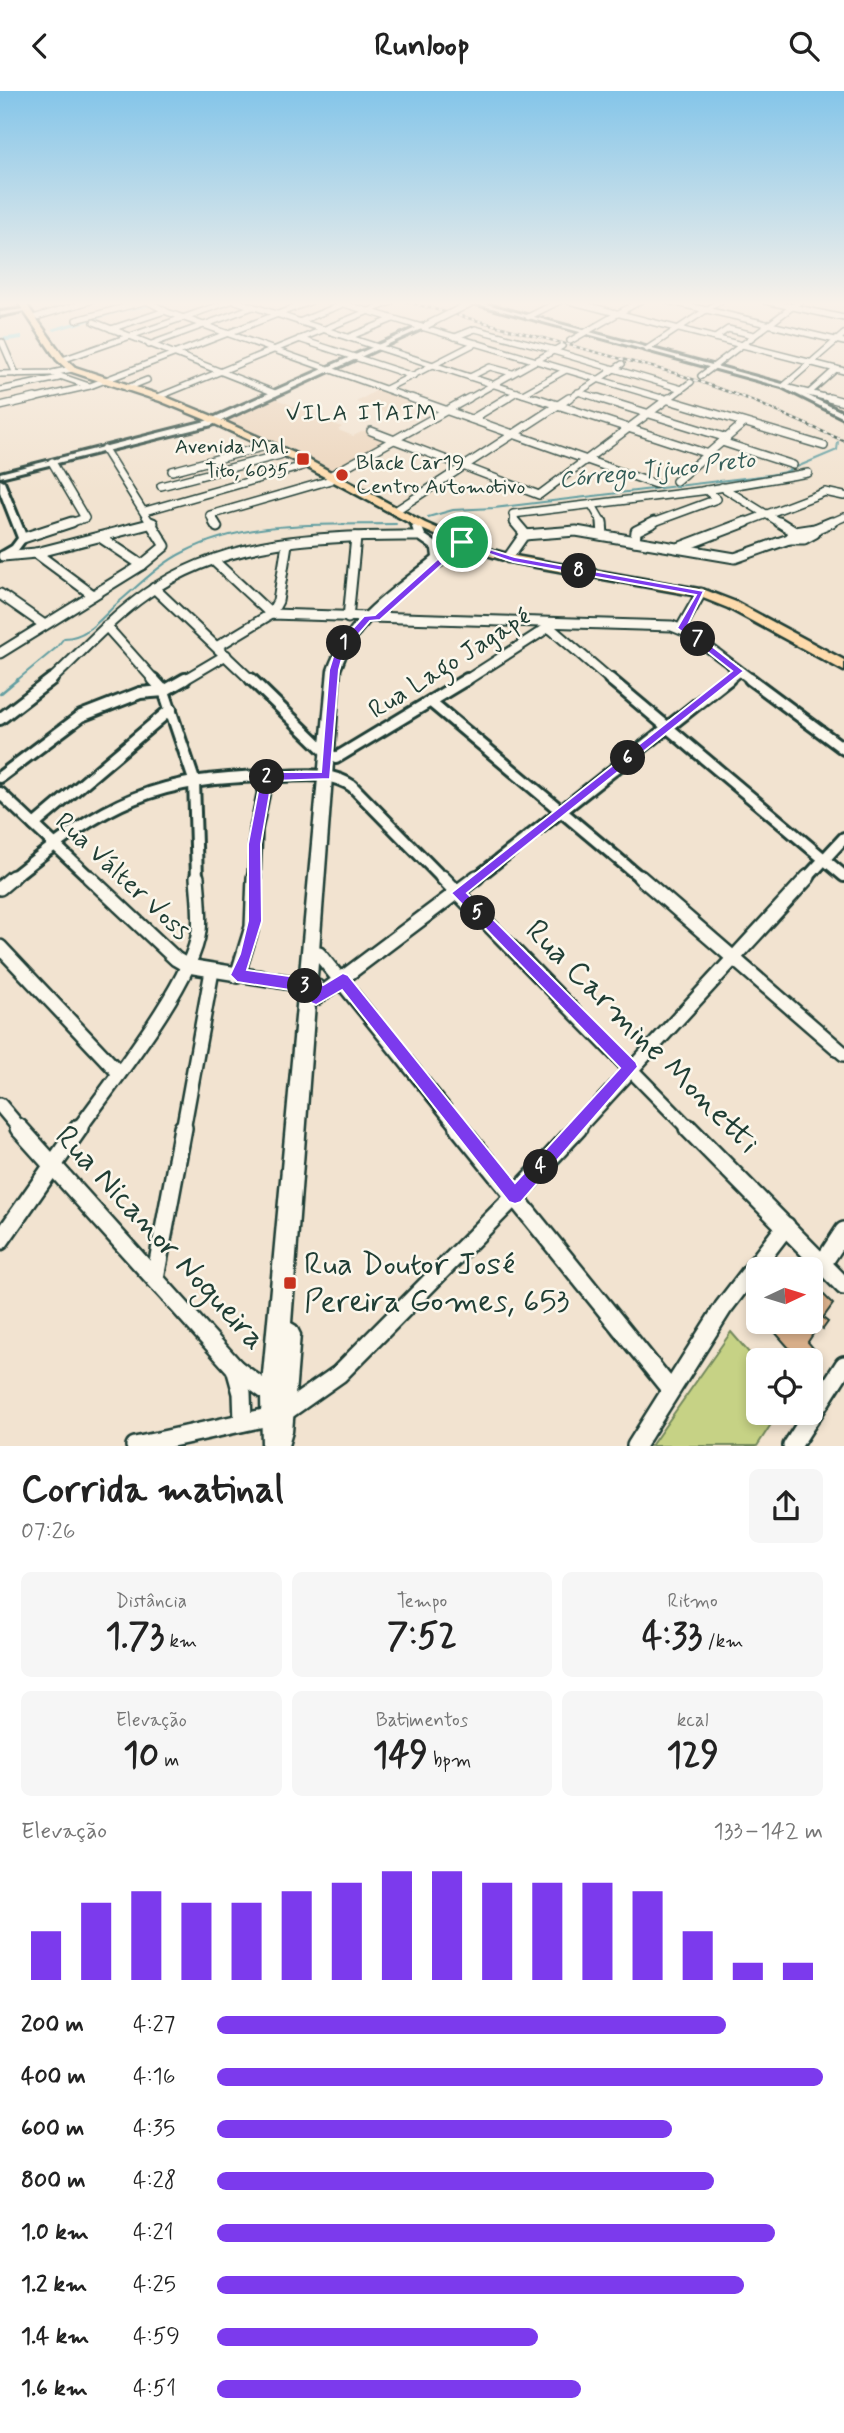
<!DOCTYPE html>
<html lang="pt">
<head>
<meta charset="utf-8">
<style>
	:root { --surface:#fff; --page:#f6f6f6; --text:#222; --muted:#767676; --accent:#7c3aed }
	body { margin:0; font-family:Mynerve,sans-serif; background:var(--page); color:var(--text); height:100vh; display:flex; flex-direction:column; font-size:26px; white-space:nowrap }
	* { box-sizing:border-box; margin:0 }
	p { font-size:23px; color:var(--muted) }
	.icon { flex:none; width:38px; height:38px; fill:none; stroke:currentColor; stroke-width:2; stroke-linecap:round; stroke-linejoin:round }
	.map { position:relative; height:1355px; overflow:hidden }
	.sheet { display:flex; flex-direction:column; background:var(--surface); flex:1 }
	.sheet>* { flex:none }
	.needle { width:46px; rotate:86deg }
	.fabs { position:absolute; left:746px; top:1166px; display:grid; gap:14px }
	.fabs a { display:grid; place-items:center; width:77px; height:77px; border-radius:10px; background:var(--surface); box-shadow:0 4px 10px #0003; font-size:35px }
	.pin { position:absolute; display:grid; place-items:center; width:60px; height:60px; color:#fff; margin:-30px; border:4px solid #fff; border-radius:50%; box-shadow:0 2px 7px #0007 }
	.km { position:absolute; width:35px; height:35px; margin:-18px; border-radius:50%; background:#222; color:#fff; font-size:19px; line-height:35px; text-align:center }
	.round { display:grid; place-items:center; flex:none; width:74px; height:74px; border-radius:10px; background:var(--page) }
	.summary { display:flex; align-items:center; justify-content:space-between; height:119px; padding:0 21px }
	h1 { font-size:38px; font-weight:700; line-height:52px }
	.figures { display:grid; grid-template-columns:repeat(3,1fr); gap:10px; height:119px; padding:7px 21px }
	.figures div { display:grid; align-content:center; border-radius:10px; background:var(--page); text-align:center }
	.figures b { font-size:35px; font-weight:700 }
	.figures small { font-size:19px; font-weight:400 }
	.figures p { font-size:19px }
	.chart { height:196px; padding:14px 21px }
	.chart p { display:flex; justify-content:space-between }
	.chart svg { width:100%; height:126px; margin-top:7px; stroke:var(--accent); stroke-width:6 }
	ul { padding:0 21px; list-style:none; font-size:23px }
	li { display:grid; grid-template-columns:112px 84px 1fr; align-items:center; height:52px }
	li i { height:18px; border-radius:9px; background:var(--accent) }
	header { display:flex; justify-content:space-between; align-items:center; height:91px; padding:0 21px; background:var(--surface); font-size:32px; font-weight:700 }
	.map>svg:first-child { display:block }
</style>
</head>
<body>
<header><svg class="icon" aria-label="back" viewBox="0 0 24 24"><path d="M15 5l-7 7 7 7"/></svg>Runloop<svg class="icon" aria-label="search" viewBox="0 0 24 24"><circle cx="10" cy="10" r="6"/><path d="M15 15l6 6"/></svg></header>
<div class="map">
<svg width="844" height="1355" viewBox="0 0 844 1355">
	<rect width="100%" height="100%" fill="#f2e3d0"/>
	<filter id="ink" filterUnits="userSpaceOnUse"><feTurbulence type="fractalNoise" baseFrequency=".0143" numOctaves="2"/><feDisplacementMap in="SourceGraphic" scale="14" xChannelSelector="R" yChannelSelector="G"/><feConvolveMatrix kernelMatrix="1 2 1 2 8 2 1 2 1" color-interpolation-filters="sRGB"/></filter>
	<g filter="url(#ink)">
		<!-- built -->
		<g fill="#ecd5bc">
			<polygon points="379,298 416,311 392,324 356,311"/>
			<polygon points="272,306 342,336 338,339 353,345 366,339 391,348 331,380 301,362 227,330 265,311 263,310"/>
		</g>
		<!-- green -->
		<polygon fill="#c6d285" stroke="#72885c" stroke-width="2" points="731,1241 758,1272 758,1321 779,1321 757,1355 651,1355"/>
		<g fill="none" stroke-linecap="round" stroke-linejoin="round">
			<!-- stream-far1 -->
			<g stroke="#629ea1" stroke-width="2">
				<polyline points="428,426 453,419 494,417 769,384 785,381 837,359 838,351"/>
				<path d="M16,590l40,-33 8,-10c25,0 39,-23 56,-37 20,-17 41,-38 64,-49 64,-33 142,-27 212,-28"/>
			</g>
			<!-- stream -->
			<polyline stroke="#629ea1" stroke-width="2.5" points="0,603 18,588"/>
			<!-- river -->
			<g fill="#8edeea" fill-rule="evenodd">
				<polygon points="168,210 186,210 126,220 55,240 51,238 125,216"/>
				<polygon points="22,244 22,248 0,251 0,247"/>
			</g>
		</g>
		<!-- building -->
		<polygon fill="#ddb38e" stroke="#1f3d34" stroke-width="2" points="810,1184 819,1193 817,1197 833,1213 823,1227 828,1231 823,1238 819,1234 808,1251 819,1264 810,1277 810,1269 794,1269 796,1265 765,1230 810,1230"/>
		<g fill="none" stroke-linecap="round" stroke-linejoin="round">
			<defs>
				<g id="minor-far5">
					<polyline points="147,210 167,221 416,309"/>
					<polyline points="236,210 541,309"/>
					<polyline points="334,210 668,309"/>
					<polyline points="569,210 844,280"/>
					<polyline points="668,210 844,251"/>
					<polyline points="765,210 844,227"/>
					<polyline points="528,226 560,210"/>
					<polyline points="33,227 90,210"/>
					<polyline points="76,229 147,210"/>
					<polyline points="94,231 275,302"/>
					<polyline points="299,231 343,213"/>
					<polyline points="111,238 165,220"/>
					<polyline points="349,246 393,228"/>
					<polyline points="455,246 475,238 555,259"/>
					<polyline points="715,247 728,238 754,244"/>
					<polyline points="299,248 413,285"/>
					<polyline points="570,250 640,210"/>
					<polyline points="2,251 16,283"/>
					<polyline points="149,254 253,216"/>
					<polyline points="647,258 720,210"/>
					<polyline points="553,260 682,298"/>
					<polyline points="62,269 231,210"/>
					<polyline points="0,283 52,282 72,278"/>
					<polyline points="54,283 89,295"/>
					<polyline points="701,285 800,210"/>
					<polyline points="470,286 490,276 512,282"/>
					<polyline points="784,295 844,243"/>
					<polyline points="127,297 147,289"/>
					<polyline points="789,297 836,309"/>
					<polyline points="386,298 476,252"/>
					<polyline points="0,299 59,287"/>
					<polyline points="578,301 604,309"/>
					<polyline points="809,302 836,278"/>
					<polyline points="523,303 566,279"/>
					<polyline points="158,306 391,211"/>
					<polyline points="28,309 90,295 312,210"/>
					<polyline points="466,309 562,255"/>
					<polyline points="504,309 517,301"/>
					<polyline points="567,309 622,273"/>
					<polyline points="667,309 691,291"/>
				</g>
				<g id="minor-far4">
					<polyline points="411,307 655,393"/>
					<polyline points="536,307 708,363"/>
					<polyline points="598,307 727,347"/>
					<polyline points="662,307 824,355"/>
					<polyline points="829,307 844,311"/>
					<polyline points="0,315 35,307"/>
					<polyline points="472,328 507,307"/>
					<polyline points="371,340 539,404 669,307"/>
					<polyline points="722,351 793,374"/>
					<polyline points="104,358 151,433"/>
					<polyline points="52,371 85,427 67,433"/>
					<polyline points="172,380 262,356"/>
					<polyline points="331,384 469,307"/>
					<polyline points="676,390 744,332"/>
					<polyline points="161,395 280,364"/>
					<polyline points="722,396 782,433"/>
					<polyline points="592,414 603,433"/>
					<polyline points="145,420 303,375"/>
					<polyline points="395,420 569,307"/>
					<polyline points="150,433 153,432"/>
					<polyline points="215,433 210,424 331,389"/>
					<polyline points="516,433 513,423 701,400 808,382"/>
					<polyline points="649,433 717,408 706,399"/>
					<polyline points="741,433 825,401 844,405"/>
					<polyline points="828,433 844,426"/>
				</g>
				<g id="minor-far3">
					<polyline points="214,431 217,436"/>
					<polyline points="515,431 526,444"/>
					<polyline points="602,431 603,444"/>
					<polyline points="779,431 795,441"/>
					<polyline points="100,446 142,474"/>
					<polyline points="23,447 72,431"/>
					<polyline points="789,448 804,448 815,442 815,438"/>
					<polyline points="635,450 636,440 654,431"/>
					<polyline points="678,457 746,431"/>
					<polyline points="36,462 93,504"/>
					<polyline points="3,465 36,462 153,432"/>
					<polyline points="508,467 524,444 576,440 735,467 789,448 795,441 815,438 832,431"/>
					<polyline points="213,469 271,523 278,510 287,453"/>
					<polyline points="154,497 252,590"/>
					<polyline points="0,503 43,533"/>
					<polyline points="348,527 356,446"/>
					<polyline points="554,532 549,536 612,590"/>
					<polyline points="106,535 155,590"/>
					<polyline points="681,537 701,502"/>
					<polyline points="218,555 271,523 672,535 689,542 753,590"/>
					<polyline points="0,562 142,474 165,455 150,431"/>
					<path d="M50,590c32,-29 60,-62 96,-87 78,-56 181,-59 274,-58"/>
					<polyline points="182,590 226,564"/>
					<polyline points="465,590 549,536"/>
					<polyline points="727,590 739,580"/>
				</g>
				<g id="minor-far2">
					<polyline points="153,588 164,600 194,689 197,788"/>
					<polyline points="251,588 328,663 336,667 467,588"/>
					<polyline points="610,588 844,785"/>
					<polyline points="750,588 844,658"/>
					<polyline points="431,611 642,788"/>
					<polyline points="0,628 52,588"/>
					<polyline points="0,686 81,625 140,602 164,600 185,588"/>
					<polyline points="0,702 91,788"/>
					<polyline points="34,734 171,618"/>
					<path d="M11,788c95,-77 144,-103 268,-103 25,0 51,-5 73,10l91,93"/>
					<polyline points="254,788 256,738 267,685"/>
					<polyline points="475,788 729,588"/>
					<polyline points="806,788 844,747"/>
				</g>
				<g id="minor-far1">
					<polyline points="89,786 176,868 188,875 317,896"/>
					<polyline points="442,786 690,1039"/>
					<polyline points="640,786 844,963"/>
					<polyline points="0,797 13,786"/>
					<polyline points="0,856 119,982"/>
					<polyline points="319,863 461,1039"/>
					<polyline points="237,885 252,836 254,786"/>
					<polyline points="316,907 477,786"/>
					<polyline points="0,1014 21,1039"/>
					<path d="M78,1039c32,-45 115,-148 121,-199 2,-17 -1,-37 -2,-54"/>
					<polyline points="183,1039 212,880"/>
					<polyline points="576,1039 808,786"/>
				</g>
				<g id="minor">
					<polyline points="19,1037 235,1277 273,1305"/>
					<polyline points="459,1037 670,1298"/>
					<polyline points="688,1037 844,1195"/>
					<polyline points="0,1150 79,1037"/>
					<polyline points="823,1172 844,1140"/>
					<polyline points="155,1187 183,1037"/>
					<polyline points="235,1277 242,1302 243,1331"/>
					<polyline points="135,1355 282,1323 339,1283 515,1105 578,1037"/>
					<polyline points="636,1355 723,1217 786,1135"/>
					<polyline points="792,1355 844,1274"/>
				</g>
				<g id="tertiary">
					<polygon points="466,210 475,210 786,294 844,322 844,327 782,296"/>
					<polygon points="25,218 25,220 0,225 0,221"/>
					<polygon points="425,233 430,234 212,334 0,386 0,382 206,330"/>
					<polygon points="0,389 4,391 27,447 18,459 0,469 0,462 12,455 18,447 0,401"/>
				</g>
				<path id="secondary" d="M417,433l4,1 4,10 16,11 2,7 15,-13 9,2 -26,24h-7c-36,30 -79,57 -94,104l-49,653 5,3 4,8 -8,98 -4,14h-26l-1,-50 67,-726c17,-51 64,-80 105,-113l-1,-8 -16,-11 -4,-11z"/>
				<polygon id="primary" points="17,210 24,210 63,265 75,276 166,306 210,324 305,367 425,432 478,455 515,465 705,499 736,511 844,569 844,580 728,517 698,505 514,472 470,459 417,436 297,371 204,328 160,310 69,280 57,269"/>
			</defs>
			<!-- minor-far5 casing -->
			<use href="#minor-far5" stroke="#1f3d34" stroke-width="8"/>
			<!-- minor-far4 casing -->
			<use href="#minor-far4" stroke="#1f3d34" stroke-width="10"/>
			<!-- minor-far3 casing -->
			<use href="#minor-far3" stroke="#1f3d34" stroke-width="13"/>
			<!-- minor-far2 casing -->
			<use href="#minor-far2" stroke="#1f3d34" stroke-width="16"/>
			<!-- minor-far1 casing -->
			<use href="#minor-far1" stroke="#1f3d34" stroke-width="18"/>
			<!-- minor casing -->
			<use href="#minor" stroke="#1f3d34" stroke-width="22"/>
			<!-- tertiary casing -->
			<use href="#tertiary" stroke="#1f3d34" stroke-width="6"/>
			<!-- secondary casing -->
			<use href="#secondary" stroke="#1f3d34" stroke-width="5"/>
			<!-- primary casing -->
			<use href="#primary" stroke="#1f3d34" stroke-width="5"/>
			<!-- minor-far5 -->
			<use href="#minor-far5" stroke="#fbf7ec" stroke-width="5"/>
			<!-- minor-far4 -->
			<use href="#minor-far4" stroke="#fbf7ec" stroke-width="7"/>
			<!-- minor-far3 -->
			<use href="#minor-far3" stroke="#fbf7ec" stroke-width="9"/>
			<!-- minor-far2 -->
			<use href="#minor-far2" stroke="#fbf7ec" stroke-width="10"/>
			<!-- minor-far1 -->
			<use href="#minor-far1" stroke="#fbf7ec" stroke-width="13"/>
			<!-- minor -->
			<use href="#minor" stroke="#fbf7ec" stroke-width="17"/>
			<!-- tertiary -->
			<use href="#tertiary" fill="#fbf7ec" fill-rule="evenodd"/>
			<!-- secondary -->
			<use href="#secondary" fill="#fbf7ec" fill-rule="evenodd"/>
			<!-- primary -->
			<use href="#primary" fill="#fedbac" fill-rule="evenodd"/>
			<defs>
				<polyline id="rail" points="404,210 678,283 751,309 844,350"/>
			</defs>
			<!-- rail casing -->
			<use href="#rail" stroke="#1f3d34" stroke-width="2.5"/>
			<!-- rail -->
			<use href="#rail" stroke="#fbf7ec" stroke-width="2" stroke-dasharray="3.5" stroke-linecap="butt"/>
			<defs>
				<polyline id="tertiary-bridge" points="427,234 475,210"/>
			</defs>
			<!-- tertiary-bridge casing -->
			<use href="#tertiary-bridge" stroke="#1f3d34" stroke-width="9" stroke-linecap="butt"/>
			<!-- tertiary-bridge -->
			<use href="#tertiary-bridge" stroke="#fbf7ec" stroke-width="6"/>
		</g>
	</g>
	<!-- sky -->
	<linearGradient id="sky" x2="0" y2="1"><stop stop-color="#84c5e9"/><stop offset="0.53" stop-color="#f9f2ea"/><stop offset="1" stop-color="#f9f2ea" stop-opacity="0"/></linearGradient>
	<rect width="844" height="400" fill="url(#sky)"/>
	<!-- route -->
	<path fill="#7c3aed" stroke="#fff" stroke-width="2" fill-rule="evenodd" d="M459,449l56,17 189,34 -17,36 57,44 -277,222 169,169 2,5 -117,135 -6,2 -6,-2 -167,-212 -26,15 -5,-2 -2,-10 -72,-11 -7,-7 10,-21 8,-33v-77l13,-68 6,-4h54l8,-102 7,-23 28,-31 11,-1zM464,454l49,17 183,33 -19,33 55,43 -281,222 169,175 -105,115 -167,-208 -5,-2 -20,12 -6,-5 -70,-10 15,-49 -1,-77 11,-63 58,-2 9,-109 5,-19 26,-30 10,-1z"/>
	<!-- markers -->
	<g fill="#c8321e" stroke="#fbf7ec" stroke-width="2.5">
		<rect x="296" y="361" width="14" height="14" rx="3.5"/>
		<circle cx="342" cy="384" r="7"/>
		<rect x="283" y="1185" width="14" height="14" rx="3.5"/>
	</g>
	<g text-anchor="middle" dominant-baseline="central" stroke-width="5" stroke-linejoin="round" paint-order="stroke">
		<!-- far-poi labels -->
		<g font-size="21" fill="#1f3d34" stroke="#fbf7ec" text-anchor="end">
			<text x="289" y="356">Avenida Mal.<tspan x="289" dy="24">Tito, 6035</tspan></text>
			<text x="356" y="372" text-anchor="start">Black Car19<tspan x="356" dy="24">Centro Automotivo</tspan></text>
		</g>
		<!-- far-neighbourhood labels -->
		<g font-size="23" letter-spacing="2" fill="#1f3d34" stroke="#fbf7ec">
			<text x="362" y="323">VILA ITAIM</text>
		</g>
		<!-- far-water labels -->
		<g font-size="23" font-style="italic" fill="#355d58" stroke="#fbf7ec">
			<text transform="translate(657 380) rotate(-6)">Córrego Tijuco Preto</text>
		</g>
		<!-- street labels -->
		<g font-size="26" fill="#1f3d34" stroke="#fbf7ec">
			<text transform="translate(450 573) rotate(-32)">Rua Lago Jagapé</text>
			<text transform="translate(122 786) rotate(43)">Rua Válter Voss</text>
		</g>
		<!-- near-street labels -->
		<g font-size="32" fill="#1f3d34" stroke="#fbf7ec">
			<text transform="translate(642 946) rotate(45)">Rua Carmine Monetti</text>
			<text transform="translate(160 1147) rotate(47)">Rua Nicanor Nogueira</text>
		</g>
		<!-- near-poi labels -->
		<g font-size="32" fill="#1f3d34" stroke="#fbf7ec" text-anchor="start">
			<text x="304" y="1174">Rua Doutor José<tspan x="304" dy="37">Pereira Gomes, 653</tspan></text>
		</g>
	</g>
</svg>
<div class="fabs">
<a><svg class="needle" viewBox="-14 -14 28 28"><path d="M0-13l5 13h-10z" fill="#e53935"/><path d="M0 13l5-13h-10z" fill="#767676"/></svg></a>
<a><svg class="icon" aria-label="locate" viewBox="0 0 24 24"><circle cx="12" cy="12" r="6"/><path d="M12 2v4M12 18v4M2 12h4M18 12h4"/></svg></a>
</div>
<div class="pin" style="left:462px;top:451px;background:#1e9e55"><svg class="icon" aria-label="arrive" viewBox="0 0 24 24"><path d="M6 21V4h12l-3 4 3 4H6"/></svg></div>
<b class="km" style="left:344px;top:552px">1</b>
<b class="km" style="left:267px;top:686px">2</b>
<b class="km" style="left:305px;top:895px">3</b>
<b class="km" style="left:541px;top:1076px">4</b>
<b class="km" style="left:478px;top:822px">5</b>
<b class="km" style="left:628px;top:667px">6</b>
<b class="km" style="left:698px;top:548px">7</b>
<b class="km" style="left:579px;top:480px">8</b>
</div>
<section class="sheet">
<div class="summary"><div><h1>Corrida matinal</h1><p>07:26</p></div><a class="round"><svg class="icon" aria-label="share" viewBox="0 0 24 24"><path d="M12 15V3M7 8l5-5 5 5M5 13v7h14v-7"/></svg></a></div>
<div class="figures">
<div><p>Distância</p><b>1.73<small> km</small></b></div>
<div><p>Tempo</p><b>7:52</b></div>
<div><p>Ritmo</p><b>4:33<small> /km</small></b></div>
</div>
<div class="figures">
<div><p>Elevação</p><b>10<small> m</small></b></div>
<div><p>Batimentos</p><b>149<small> bpm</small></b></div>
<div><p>kcal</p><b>129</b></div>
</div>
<div class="chart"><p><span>Elevação</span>133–142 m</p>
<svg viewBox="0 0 160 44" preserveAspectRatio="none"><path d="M5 44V27M15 44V17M25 44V13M35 44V17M45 44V17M55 44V13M65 44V10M75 44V6M85 44V6M95 44V10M105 44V10M115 44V10M125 44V13M135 44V27M145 44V38M155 44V38"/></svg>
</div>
<ul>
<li><b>200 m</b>4:27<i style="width:84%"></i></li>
<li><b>400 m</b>4:16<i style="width:100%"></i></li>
<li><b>600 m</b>4:35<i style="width:75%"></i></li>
<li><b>800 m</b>4:28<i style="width:82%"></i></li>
<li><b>1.0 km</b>4:21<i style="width:92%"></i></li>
<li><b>1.2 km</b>4:25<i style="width:87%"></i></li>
<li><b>1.4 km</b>4:59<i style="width:53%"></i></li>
<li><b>1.6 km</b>4:51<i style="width:60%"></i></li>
</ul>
</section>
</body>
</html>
